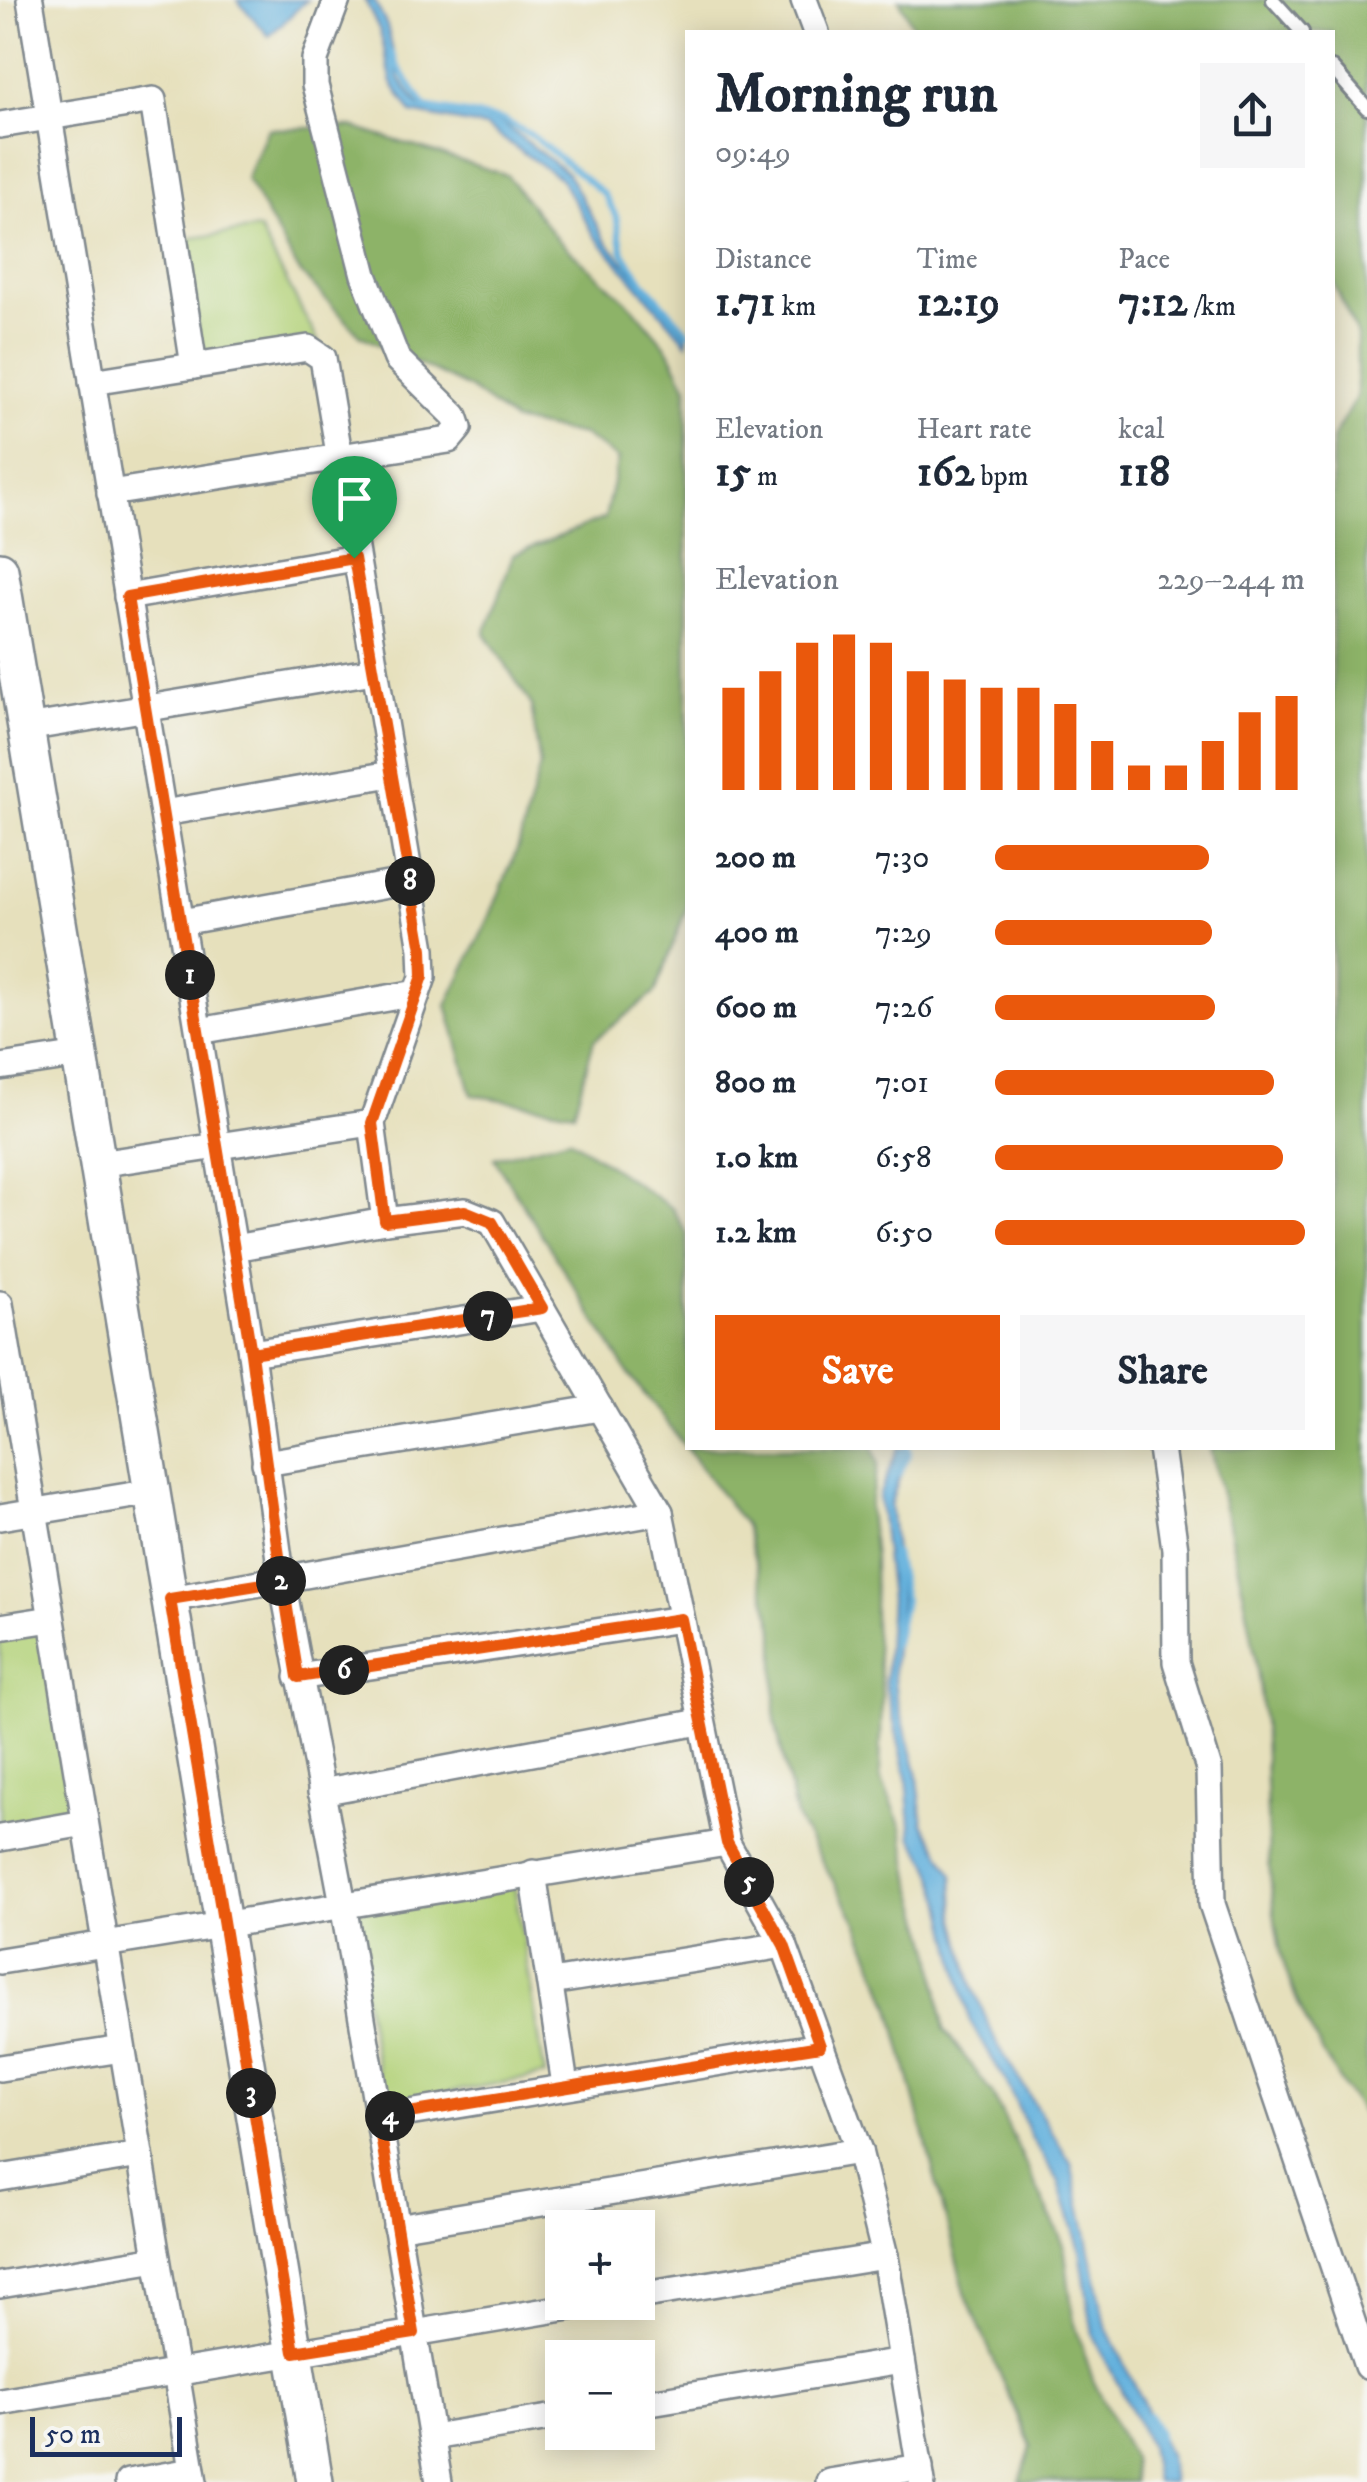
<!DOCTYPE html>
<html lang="en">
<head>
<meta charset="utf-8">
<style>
	:root { --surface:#fff; --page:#f6f6f7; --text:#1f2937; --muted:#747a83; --accent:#ea580c }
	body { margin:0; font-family:"IM FELL DW Pica",serif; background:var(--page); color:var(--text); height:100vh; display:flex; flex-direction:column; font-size:38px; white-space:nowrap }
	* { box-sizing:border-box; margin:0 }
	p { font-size:32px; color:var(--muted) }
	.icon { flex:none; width:55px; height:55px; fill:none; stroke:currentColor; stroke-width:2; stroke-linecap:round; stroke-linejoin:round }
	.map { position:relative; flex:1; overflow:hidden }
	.side { position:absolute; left:685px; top:30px; width:650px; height:1420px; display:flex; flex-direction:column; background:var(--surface); border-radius:0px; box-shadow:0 5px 25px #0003 }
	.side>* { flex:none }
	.buttons { position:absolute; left:545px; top:2210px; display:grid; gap:20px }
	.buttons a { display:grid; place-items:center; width:110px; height:110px; border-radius:0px; background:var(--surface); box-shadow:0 5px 25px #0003; font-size:50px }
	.scale { position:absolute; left:30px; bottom:25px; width:152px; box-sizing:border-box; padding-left:10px; border:5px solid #1b2f5e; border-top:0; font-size:28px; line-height:35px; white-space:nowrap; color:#1b2f5e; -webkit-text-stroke:8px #f6f6f2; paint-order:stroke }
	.pin { position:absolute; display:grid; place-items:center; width:85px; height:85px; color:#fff; margin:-102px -42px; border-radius:50% 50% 50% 0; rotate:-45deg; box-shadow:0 0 10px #0007 }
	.pin .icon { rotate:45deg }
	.km { position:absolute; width:50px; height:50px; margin:-25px; border-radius:50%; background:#222; color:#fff; font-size:28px; line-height:50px; text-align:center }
	.round { display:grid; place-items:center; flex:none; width:105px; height:105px; border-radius:0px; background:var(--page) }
	.summary { display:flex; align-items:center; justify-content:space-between; height:170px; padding:0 30px }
	h1 { font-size:55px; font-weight:700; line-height:75px }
	.metrics { display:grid; grid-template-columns:repeat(3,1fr); gap:15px; height:170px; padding:10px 30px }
	.metrics div { display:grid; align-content:center }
	.metrics b { font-size:42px; font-weight:700 }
	.metrics small { font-size:28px; font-weight:400 }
	.metrics p { font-size:28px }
	.chart { height:280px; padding:20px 30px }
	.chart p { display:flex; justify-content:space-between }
	.chart svg { width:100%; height:180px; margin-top:10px; stroke:var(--accent); stroke-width:6 }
	.button { display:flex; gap:20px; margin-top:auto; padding:20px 30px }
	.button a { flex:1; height:115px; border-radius:0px; background:var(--accent); color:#fff; font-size:40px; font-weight:700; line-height:115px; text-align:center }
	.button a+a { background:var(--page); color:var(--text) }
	ul { padding:0 30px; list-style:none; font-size:32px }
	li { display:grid; grid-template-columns:160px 120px 1fr; align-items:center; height:75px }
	li i { height:25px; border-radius:12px; background:var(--accent) }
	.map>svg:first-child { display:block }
</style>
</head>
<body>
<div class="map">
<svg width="1367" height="2482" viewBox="0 0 1367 2482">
	<rect width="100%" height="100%" fill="#f6f6f2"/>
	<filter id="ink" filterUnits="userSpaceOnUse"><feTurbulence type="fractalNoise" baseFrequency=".01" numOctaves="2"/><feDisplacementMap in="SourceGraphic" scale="20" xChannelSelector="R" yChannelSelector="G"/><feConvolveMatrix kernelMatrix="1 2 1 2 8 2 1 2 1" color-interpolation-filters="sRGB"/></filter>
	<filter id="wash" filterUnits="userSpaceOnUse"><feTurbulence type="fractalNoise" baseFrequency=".0048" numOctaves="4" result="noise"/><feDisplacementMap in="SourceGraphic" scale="40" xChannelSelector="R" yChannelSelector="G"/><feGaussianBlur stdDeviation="2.25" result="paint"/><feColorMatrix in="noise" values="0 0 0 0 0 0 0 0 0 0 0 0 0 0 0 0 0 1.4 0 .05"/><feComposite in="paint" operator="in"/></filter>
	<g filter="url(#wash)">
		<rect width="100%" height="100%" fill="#e6e0bc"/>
		<!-- green -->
		<g fill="#b2d178" stroke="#66806b" stroke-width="2.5">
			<polygon points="259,229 318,341 201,355 184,239"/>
			<polygon points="41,1628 74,1816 0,1829 0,1635"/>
			<polygon points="514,1884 545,2075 383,2104 350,1911"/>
		</g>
		<!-- forest -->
		<g fill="#8db368" stroke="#547163" stroke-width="2.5">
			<path d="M899,0h468v2120c-36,-47 -76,-117 -88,-176 -15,-77 -10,-157 -17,-235 -9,-88 -32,-176 -52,-261h122v-1009l25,-43v-61l-24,-54 -1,-249h-416z"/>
			<polygon points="352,127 507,175 557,239 633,307 668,349 687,387 687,907 655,993 594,1040 574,1112 472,1095 447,1005 489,918 518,847 540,766 531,704 485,633 513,555 605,518 618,459 583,435 513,421 469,388 361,336 299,271 246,179 268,129"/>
			<polygon points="569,1138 672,1208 687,1234 688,1448 873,1448 878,1464 869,1509 874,1559 874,1626 882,1694 880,1776 902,1827 912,1883 933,1953 944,2029 992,2093 1064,2245 1073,2318 1093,2380 1132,2459 1134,2482 1020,2482 1031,2446 965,2293 890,2004 857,1922 796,1817 775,1721 775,1632 745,1525 626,1370 494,1158"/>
		</g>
		<!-- water -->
		<g fill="#63b1dd" stroke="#3f709e" stroke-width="2.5">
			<polygon points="237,0 307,0 269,36"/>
			<polygon points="365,0 374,0 387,26 399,78 419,106 501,122 567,173 606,241 687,335 687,343 594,235 561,179 486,127 412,113 392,83 380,31"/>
			<polygon points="898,1448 909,1448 890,1505 900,1597 893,1670 896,1697 917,1771 923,1823 953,1874 955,1914 972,1985 995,2040 1071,2163 1106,2325 1168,2455 1172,2482 1155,2482 1149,2445 1093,2335 1080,2249 1058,2180 1031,2137 1007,2083 970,2022 942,1899 931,1867 912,1837 907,1777 885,1684 890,1599 879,1496"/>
		</g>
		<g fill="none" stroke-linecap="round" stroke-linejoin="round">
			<!-- stream -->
			<g stroke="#63b1dd" stroke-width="6">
				<polyline points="392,53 397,65 425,107 503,120 531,135 604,194 616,216 623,252 643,281 688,332"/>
				<polyline points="899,1474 909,1454 908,1448"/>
				<polyline points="895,1643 904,1600 895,1553"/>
				<polyline points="1149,2415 1158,2433 1158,2440"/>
			</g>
		</g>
	</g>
	<g filter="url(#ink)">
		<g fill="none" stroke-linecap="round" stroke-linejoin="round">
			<defs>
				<g id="lane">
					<polyline points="1273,0 1302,32"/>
					<polyline points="1332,68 1367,108"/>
				</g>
				<g id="street">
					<polyline points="30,0 251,1353 282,1581 343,1904 439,2482"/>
					<polyline points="804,0 816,32"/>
					<polyline points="0,125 153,100 194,366"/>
					<polyline points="92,382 308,348 323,358 422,949 423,977 372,1123 385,1221"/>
					<polyline points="110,493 449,440 459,428 455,416 397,359 364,275 315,85 315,59 337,0"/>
					<polyline points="127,597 355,558"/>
					<polyline points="26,728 374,671"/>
					<polyline points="163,813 391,774"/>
					<polyline points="181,922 410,881"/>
					<polyline points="199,1031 417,993"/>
					<polyline points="0,1067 80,1055"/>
					<polyline points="98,1164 372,1123"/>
					<polyline points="234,1248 385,1221 465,1211 492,1222 660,1512 727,1843 784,1945 859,2151 885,2256 922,2482"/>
					<polyline points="0,1304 194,2482"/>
					<polyline points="251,1353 542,1308"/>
					<polyline points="1161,1448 1175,1549 1176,1662 1209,1769 1212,1904 1367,2366"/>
					<polyline points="265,1463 600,1408"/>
					<polyline points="0,1517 152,1492"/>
					<polyline points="170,1599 660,1512"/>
					<polyline points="0,1627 51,1619"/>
					<polyline points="298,1677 681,1619"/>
					<polyline points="321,1792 700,1722"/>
					<polyline points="0,1838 85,1823"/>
					<polyline points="533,1873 565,2085"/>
					<polyline points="0,1961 727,1843"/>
					<polyline points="551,1982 784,1945"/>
					<polyline points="0,2068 122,2049"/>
					<polyline points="378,2118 820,2046"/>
					<polyline points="0,2178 140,2155"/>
					<polyline points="396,2227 859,2151"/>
					<polyline points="0,2285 157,2259"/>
					<polyline points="638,2296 885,2256"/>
					<polyline points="0,2402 600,2302"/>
					<polyline points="638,2404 902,2361"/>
					<polyline points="432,2437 562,2416"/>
					<polyline points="128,2482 192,2471"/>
					<polyline points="829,2482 920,2467"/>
				</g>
				<polyline id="secondary" points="0,570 315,2482"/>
			</defs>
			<!-- lane casing -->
			<use href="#lane" stroke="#80888d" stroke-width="18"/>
			<!-- street casing -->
			<use href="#street" stroke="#80888d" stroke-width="30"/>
			<!-- secondary casing -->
			<use href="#secondary" stroke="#80888d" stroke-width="40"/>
			<!-- lane -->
			<use href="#lane" stroke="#fff" stroke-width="12"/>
			<!-- street -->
			<use href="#street" stroke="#fff" stroke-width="25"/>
			<!-- secondary -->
			<use href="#secondary" stroke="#fff" stroke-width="35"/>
		</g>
	</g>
	<g fill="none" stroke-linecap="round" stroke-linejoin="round" filter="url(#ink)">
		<defs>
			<path id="route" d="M354,558l-227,39 124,756 31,228 -112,18 124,753 120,-19 -36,-215 442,-72 -36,-101 -57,-102 -46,-224 -383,58c-18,-108 -33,-216 -47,-324l291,-45 -50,-86 -27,-11 -80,10 -13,-98 51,-147 -1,-27 -68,-391"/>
		</defs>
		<!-- route casing -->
		<use href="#route" stroke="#fff" stroke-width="20"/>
		<!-- route -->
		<use href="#route" stroke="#ea580c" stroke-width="12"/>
	</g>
</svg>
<div class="buttons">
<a>+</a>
<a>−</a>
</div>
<div class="scale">50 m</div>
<div class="pin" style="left:354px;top:558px;background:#1e9e55"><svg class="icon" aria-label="arrive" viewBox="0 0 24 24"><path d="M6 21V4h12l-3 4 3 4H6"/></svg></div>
<b class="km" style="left:190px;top:975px">1</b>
<b class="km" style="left:281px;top:1581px">2</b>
<b class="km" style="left:251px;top:2093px">3</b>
<b class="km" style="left:390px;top:2116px">4</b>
<b class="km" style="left:749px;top:1882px">5</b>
<b class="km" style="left:344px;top:1670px">6</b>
<b class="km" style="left:488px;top:1316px">7</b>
<b class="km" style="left:410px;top:881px">8</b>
<section class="side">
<div class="summary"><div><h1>Morning run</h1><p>09:49</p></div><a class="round"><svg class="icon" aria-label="share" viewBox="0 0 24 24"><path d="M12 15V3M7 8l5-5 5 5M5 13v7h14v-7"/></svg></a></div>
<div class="metrics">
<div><p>Distance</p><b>1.71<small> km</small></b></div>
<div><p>Time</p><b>12:19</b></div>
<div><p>Pace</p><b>7:12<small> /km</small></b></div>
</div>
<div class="metrics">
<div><p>Elevation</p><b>15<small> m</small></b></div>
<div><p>Heart rate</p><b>162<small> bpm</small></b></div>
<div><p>kcal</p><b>118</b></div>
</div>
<div class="chart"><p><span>Elevation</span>229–244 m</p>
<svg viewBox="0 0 160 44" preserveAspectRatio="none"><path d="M5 44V19M15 44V15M25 44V8M35 44V6M45 44V8M55 44V15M65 44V17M75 44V19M85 44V19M95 44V23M105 44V32M115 44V38M125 44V38M135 44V32M145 44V25M155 44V21"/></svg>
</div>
<ul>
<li><b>200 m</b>7:30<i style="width:69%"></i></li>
<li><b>400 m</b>7:29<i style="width:70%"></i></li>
<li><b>600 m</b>7:26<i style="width:71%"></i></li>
<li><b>800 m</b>7:01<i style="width:90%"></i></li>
<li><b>1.0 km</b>6:58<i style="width:93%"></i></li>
<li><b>1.2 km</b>6:50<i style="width:100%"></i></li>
</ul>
<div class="button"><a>Save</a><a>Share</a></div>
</section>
</div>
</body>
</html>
